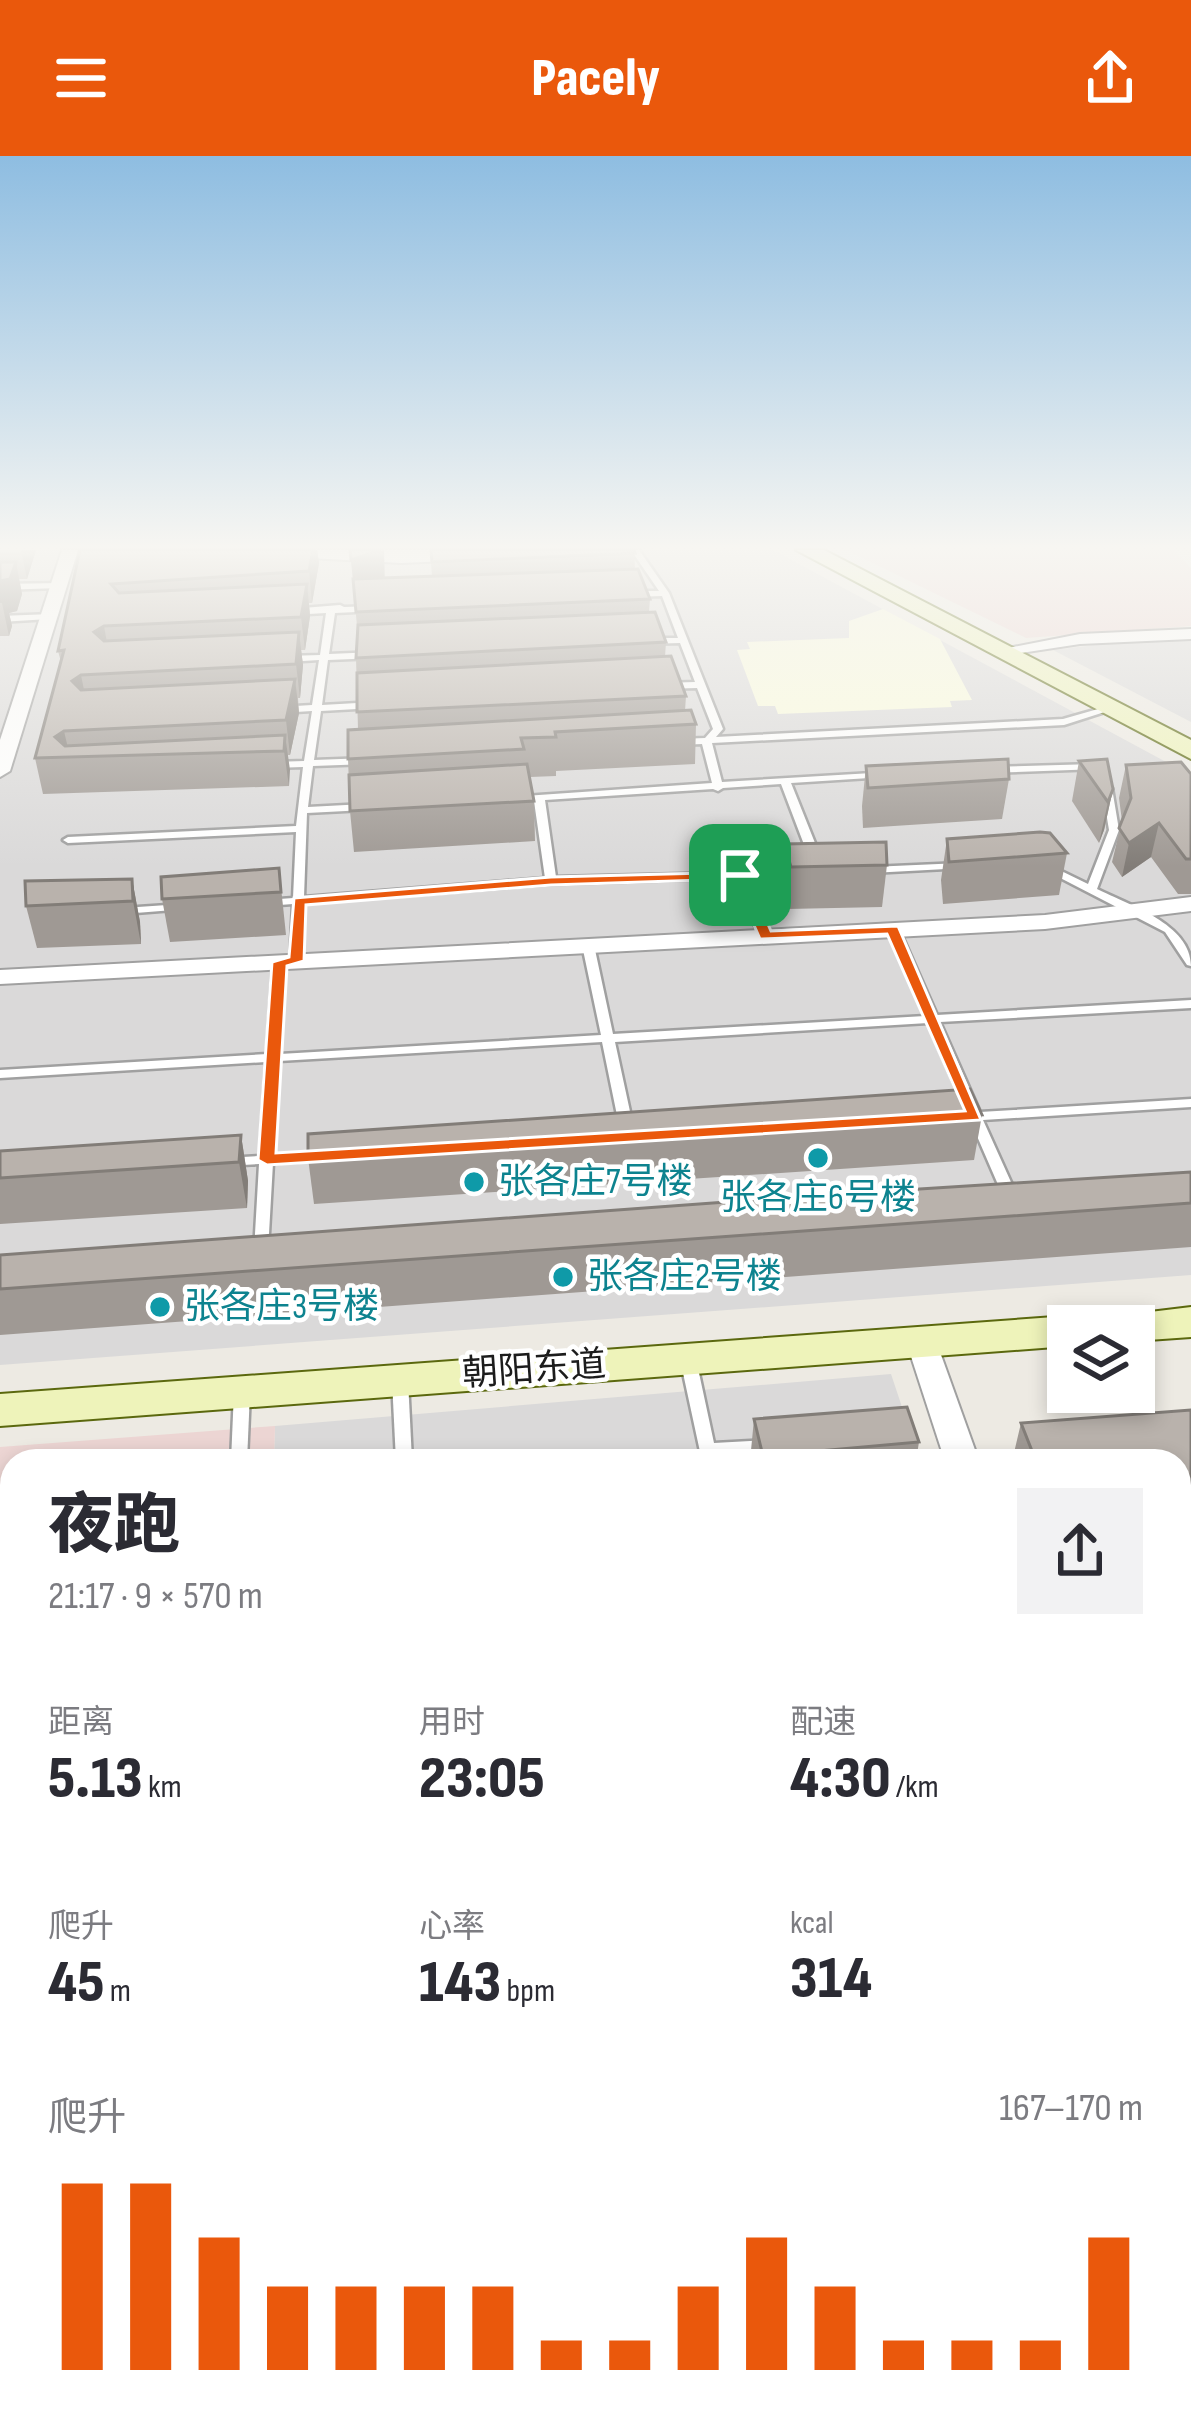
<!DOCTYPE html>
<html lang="zh">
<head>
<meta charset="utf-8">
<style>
	:root { --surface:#fff; --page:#f2f2f3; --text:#2b2b33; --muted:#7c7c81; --accent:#ea580c }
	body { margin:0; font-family:"Sofia Sans Condensed","Noto Sans SC",sans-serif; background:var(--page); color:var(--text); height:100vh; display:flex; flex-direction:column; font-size:45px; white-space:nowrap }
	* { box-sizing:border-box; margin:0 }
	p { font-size:39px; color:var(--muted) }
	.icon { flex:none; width:66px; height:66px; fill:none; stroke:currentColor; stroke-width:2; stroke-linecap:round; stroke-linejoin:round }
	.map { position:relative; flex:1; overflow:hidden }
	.panel { position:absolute; left:0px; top:1293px; width:1191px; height:972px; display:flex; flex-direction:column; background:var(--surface); border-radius:36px 36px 0 0; box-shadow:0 6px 18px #0003 }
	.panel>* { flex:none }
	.controls { position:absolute; left:1047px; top:1149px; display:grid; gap:24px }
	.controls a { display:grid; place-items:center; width:108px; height:108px; border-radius:0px; background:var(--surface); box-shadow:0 6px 18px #0003; font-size:60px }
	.pin { position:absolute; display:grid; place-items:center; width:102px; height:102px; color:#fff; margin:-51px; border-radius:24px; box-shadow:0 6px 18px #0006 }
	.round { display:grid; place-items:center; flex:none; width:126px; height:126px; border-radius:0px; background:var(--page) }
	.headline { display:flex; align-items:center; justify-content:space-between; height:204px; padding:0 48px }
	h1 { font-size:66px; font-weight:800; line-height:90px }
	.figures { display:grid; grid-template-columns:repeat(3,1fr); gap:18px; height:204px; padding:12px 48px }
	.figures div { display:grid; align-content:center }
	.figures b { font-size:60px; font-weight:800 }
	.figures small { font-size:33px; font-weight:400 }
	.figures p { font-size:33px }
	.chart { height:336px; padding:24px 48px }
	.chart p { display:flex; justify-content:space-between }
	.chart svg { width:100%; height:216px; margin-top:12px; stroke:var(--accent); stroke-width:6 }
	header { display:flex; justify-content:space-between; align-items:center; height:156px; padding:0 48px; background:var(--accent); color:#fff; font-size:54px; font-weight:800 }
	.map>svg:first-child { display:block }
</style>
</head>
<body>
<header><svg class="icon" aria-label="menu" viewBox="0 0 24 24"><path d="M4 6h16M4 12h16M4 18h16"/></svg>Pacely<svg class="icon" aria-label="share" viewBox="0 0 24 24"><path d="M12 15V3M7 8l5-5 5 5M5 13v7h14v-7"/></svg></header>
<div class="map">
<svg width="1191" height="2265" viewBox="0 0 1191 2265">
	<rect width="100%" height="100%" fill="#edeae3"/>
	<!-- residential -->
	<g fill="#dad9d9">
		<polygon points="0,394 773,394 1181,614 1191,623 1191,1119 0,1209"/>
		<polygon points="1191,484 1191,566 1053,494 1103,488"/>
		<polygon points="891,1218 920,1305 274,1305 275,1270"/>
		<polygon points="12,1718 12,2253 1179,2253 1179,2088 1191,2124 1191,2265 0,2265 0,1719"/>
	</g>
	<!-- commercial -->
	<g fill="#ecd5d3">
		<polygon points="846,394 1173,394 1191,412 1191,470 1026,482"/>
		<polygon points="275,1270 274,1305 12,1305 12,1718 0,1719 0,1291"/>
	</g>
	<!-- education -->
	<polygon fill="#fbfcdd" points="883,453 940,483 972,544 950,545 952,551 778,558 775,550 758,550 737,494 750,493 747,486 849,482 849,465"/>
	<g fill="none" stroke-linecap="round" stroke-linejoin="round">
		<defs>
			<g id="lane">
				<polygon points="631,394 639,394 669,437 723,573 716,581 1063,563 1112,549 1117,552 1064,569 712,587 722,626 889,616 890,618 885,621 791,627 823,707 817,710 811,707 781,628 723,632 718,635 713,633 545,644 556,721 803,715 805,717 799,720 747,722 771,780 765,784 759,780 736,722 551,728 304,747 302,805 296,809 290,805 293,748 266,750 260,747 266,744 293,742 296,676 68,687 63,684 68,681 296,670 303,611 273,612 268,609 273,606 304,605 312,555 279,557 274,554 279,551 312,549 319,504 287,506 282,503 287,500 320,499 326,457 290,459 286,456 290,453 340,449 344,451 374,450 378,453 377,455 335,457 329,498 377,496 382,499 377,502 328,504 322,549 375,546 380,549 375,552 321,555 314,604 368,602 373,605 368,608 313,610 308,651 365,648 370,651 365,654 307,657 304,741 545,722 534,645 510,645 510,641 712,627 702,588 679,589 674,586 679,583 705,582 713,573 697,532 662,533 657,530 662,527 695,526 680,487 646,488 642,485 646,482 678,482 662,440 631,441 627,438 631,435 659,435"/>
				<polygon points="62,427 62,431 59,432 0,434 0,428"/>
				<polygon points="52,458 53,460 49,463 0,466 0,460"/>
				<polygon points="1095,608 1099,609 1099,613 987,617 982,614 987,611"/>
				<path d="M1107,629l5,3 7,42 -22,59c32,16 94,35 94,77l-4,-1 -22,-33 -126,-65 6,-3 4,1 39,19 21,-54 -7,-42z"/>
				<polygon points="961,707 965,708 965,712 871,717 865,714 871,711"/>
				<polygon points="182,748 186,749 186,753 123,758 117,755 123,752"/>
				<polygon points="893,770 899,773 937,859 1191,844 1191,852 940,866 980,956 1191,943 1191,951 983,964 1015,1035 1023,1039 1021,1042 1010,1044 1003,1040 970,964 961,965 954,961 956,958 967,957 928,867 615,886 634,974 627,978 620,974 602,886 279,905 274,999 326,996 333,1000 326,1004 273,1007 268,1095 261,1100 254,1095 259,1008 225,1010 218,1006 225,1002 260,1000 266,906 0,922 0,914 267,898 273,806 279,802 285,806 280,898 601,879 582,789 588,785 594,789 613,878 925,860 887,773"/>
				<polygon points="688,1198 696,1203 714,1287 770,1284 776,1286 778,1290 776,1294 717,1299 718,1305 702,1305 680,1203"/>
				<polygon points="400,1218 406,1220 408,1224 412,1305 396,1305 392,1224 394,1220"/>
				<polygon points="242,1230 248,1232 250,1236 247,1305 231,1305 234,1236 236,1232"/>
				<polygon points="12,1365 12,1379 0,1380 0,1366"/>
				<polygon points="12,1467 12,1481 0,1482 0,1468"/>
				<polygon points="1191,1823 1191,1843 1179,1844 1179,1824"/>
				<polygon points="12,1944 12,1966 0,1967 0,1945"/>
				<polygon points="12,2163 12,2187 0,2188 0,2164"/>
			</g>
			<g id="street">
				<polygon points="62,394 78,394 10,615 0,621 0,584"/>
				<polygon points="246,394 470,394 478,399 470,404 401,407 254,399"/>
				<polygon points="1191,473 1191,483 1080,488 1002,500 993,495 1080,478"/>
				<polygon points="1191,741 1191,755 1045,773 0,828 0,814 1045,759"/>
				<polygon points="921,1174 936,1185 979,1305 945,1305 906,1185"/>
				<polygon points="1179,1919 1191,1924 1191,2001 1179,1996"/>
			</g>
			<g id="secondary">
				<polygon points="796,394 824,394 1191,584 1191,603"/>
				<polygon points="1191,1151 1191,1181 1134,1185 1134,1170 1111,1170 1117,1160"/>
				<polygon points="1068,1160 1087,1170 1068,1170 1068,1190 0,1270 0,1238"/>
			</g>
		</defs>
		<!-- lane casing -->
		<use href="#lane" stroke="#a0a0a0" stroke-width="5"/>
		<!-- street casing -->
		<use href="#street" stroke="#a0a0a0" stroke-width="4"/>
		<!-- secondary casing -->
		<use href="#secondary" stroke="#5b680e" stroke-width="4"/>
		<!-- lane -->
		<use href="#lane" fill="#fff" fill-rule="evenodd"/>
		<!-- street -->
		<use href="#street" fill="#fff" fill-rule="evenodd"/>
		<!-- secondary -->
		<use href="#secondary" fill="#eef3ba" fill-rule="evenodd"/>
	</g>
	<!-- wall -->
	<g fill="#9f9994">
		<polygon points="0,394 36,394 27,423 19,423 22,438 17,455 9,457 12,470 9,480 0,480"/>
		<polygon points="79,394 317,394 319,407 312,447 309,447 310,460 305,494 301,494 303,509 300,542 298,542 299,557 290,599 288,599 289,630 43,638 35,602 61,506 58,495"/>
		<polygon points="350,394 385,422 432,420 430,394 634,394 635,413 650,443 649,456 666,486 665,501 686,540 685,555 696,568 695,608 556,615 556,620 530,621 534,645 535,685 354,696 350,655 348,603 358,573 356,502 357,470"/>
		<polygon points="1079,605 1113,633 1104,674 1099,687 1072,645"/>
		<polygon points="1126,609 1191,618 1191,738 1178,738 1151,701 1122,721 1112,706 1122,665 1119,642"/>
		<polygon points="866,610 1009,623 1002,663 863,672 862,650"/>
		<polygon points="947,683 1067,697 1059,739 943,748 941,724"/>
		<polygon points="784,688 887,709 882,751 787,753 780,729"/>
		<polygon points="279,712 286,779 170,786 162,743"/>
		<polygon points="132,723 140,766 141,788 37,792 26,750"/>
		<polygon points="982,959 974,1004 314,1048 308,1002"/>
		<polygon points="241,979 248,1025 247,1052 0,1068 0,995"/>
		<polygon points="1191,1016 1191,1091 0,1179 0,1099"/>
		<polygon points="1191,1254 1191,1370 1179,1371 1179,1305 1015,1305 1013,1301 1021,1267"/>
		<polygon points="754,1263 919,1286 916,1305 750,1305"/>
		<polygon points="1191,1489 1191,1602 1179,1603 1179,1490"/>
		<polygon points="1191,1677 1191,1789 1187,1789 1179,1769 1179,1682 1180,1678"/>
		<polygon points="12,1734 12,1832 0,1834 0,1735"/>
		<polygon points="12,1966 12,2077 0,2078 0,1967"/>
		<polygon points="1177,2255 1170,2265 608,2265"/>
	</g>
	<!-- shaded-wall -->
	<g fill="#827d78">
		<polygon points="21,394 36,394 27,423"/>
		<polygon points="313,394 317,394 319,407 312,447 309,415"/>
		<polygon points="384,394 385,429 355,439 351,404"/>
		<polygon points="16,406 22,438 17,455 9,457 12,470 9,480 2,447 0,447 0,425"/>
		<polygon points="307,428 310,460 305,494 301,461"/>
		<polygon points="104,470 110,504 94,476"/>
		<polygon points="299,476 303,509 300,542 296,508"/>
		<polygon points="81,519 88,554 72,525"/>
		<polygon points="295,523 299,557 290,599 286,564"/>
		<polygon points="64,575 70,601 55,581"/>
		<polygon points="285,579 290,614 289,630 284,595"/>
		<polygon points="1113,633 1104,674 1099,687 1108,646"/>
		<polygon points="1159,667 1151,701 1122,721 1129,687"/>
		<polygon points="132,723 140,766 141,788 133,745"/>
		<polygon points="241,979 248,1025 247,1052 239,1006"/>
	</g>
	<!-- building -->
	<g fill="#b9b2ac" stroke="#827d78" stroke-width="3">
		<polygon points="80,394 313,394 309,415 111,428 119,437 307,428 301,461 104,470 94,476 104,485 299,476 296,508 81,519 72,525 81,534 295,523 286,564 64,575 55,581 65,590 285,579 284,595 35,602 64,494 58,495"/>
		<polygon points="350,394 381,394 351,404"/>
		<polygon points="431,394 634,394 635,397 432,406"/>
		<polygon points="0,406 16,406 10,423 0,425"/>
		<polygon points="638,413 650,443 356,456 353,423"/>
		<polygon points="655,456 666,486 356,502 358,469"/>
		<polygon points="671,500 686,540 357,556 357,517"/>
		<polygon points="691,554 696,568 555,576 556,581 521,582 524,593 348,603 348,574"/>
		<polygon points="1008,603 1009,623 868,632 866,610"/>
		<polygon points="1107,603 1113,633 1108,646 1079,605"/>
		<polygon points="1181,606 1191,618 1191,703 1186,703 1159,667 1129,687 1119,672 1131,642 1126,609"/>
		<polygon points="527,608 534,645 350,655 349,619"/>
		<polygon points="1040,676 1050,677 1067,697 949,706 947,683"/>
		<polygon points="886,686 887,709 791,711 784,688"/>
		<polygon points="279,712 281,736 162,743 161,721"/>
		<polygon points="132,723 133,745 26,750 25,725"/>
		<polygon points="970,933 982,959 308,1002 308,978"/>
		<polygon points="241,979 239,1006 0,1022 0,995"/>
		<polygon points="1191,1016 1191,1047 0,1133 0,1099 809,1040"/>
		<polygon points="907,1251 919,1286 763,1300 754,1263"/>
		<polygon points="1191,1254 1191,1337 1179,1338 1179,1305 1036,1305 1021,1267"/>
		<polygon points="1191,1489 1191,1570 1179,1571 1179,1490"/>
		<polygon points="1191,1677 1191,1706 1180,1678"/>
		<polygon points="12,1734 12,1787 0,1788 0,1735"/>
		<polygon points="12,1966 12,2035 0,2037 0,1967"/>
		<polygon points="702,2253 1177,2253 1177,2255 1097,2265 608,2265"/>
	</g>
	<!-- sky -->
	<linearGradient id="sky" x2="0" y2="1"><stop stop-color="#8ebde1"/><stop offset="0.55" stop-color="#f7f6f2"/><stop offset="1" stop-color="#f7f6f2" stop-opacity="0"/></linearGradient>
	<rect width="1191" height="711" fill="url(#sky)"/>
	<!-- route -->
	<path fill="#ea580c" stroke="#fff" stroke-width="3" fill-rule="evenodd" d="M745,716l26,59 127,-5 83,194 -714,45 -9,-5 14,-198 17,-5 5,-59 257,-21zM734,723l26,60 127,-5 78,177 -689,42 11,-187 17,-5 2,-56 245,-20z"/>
	<!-- markers -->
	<g fill="#0f9aa8" stroke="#fff" stroke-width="4.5">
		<circle cx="818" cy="1002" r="12"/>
		<circle cx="474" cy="1026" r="12"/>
		<circle cx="563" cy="1121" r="12"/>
		<circle cx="160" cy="1151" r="12"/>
	</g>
	<g text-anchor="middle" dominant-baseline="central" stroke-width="9" stroke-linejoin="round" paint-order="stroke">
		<!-- culture labels -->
		<g font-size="36" fill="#0d838f" stroke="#fff" text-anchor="start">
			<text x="498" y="1026">张各庄7号楼</text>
			<text x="818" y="1042" text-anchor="middle">张各庄6号楼</text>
			<text x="587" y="1121">张各庄2号楼</text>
			<text x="184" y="1151">张各庄3号楼</text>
		</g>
		<!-- street labels -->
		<g font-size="36" fill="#1c1c1c" stroke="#fff">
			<text transform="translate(534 1214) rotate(-4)">朝阳东道</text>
		</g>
	</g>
</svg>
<div class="controls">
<a><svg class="icon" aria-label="layers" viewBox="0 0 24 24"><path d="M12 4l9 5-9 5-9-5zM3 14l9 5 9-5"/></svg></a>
</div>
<div class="pin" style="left:740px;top:719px;background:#1e9e55"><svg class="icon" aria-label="arrive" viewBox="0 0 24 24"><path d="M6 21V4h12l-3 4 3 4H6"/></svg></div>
<section class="panel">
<div class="headline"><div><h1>夜跑</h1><p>21:17 · 9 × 570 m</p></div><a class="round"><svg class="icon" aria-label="share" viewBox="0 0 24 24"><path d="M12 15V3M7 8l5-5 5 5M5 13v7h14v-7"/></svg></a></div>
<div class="figures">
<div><p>距离</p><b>5.13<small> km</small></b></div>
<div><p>用时</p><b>23:05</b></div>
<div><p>配速</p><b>4:30<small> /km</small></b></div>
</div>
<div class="figures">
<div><p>爬升</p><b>45<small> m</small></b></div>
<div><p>心率</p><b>143<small> bpm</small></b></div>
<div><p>kcal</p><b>314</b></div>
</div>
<div class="chart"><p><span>爬升</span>167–170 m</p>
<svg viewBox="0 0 160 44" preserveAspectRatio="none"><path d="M5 44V6M15 44V6M25 44V17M35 44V27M45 44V27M55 44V27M65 44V27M75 44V38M85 44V38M95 44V27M105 44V17M115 44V27M125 44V38M135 44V38M145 44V38M155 44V17"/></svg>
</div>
</section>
</div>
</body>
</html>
